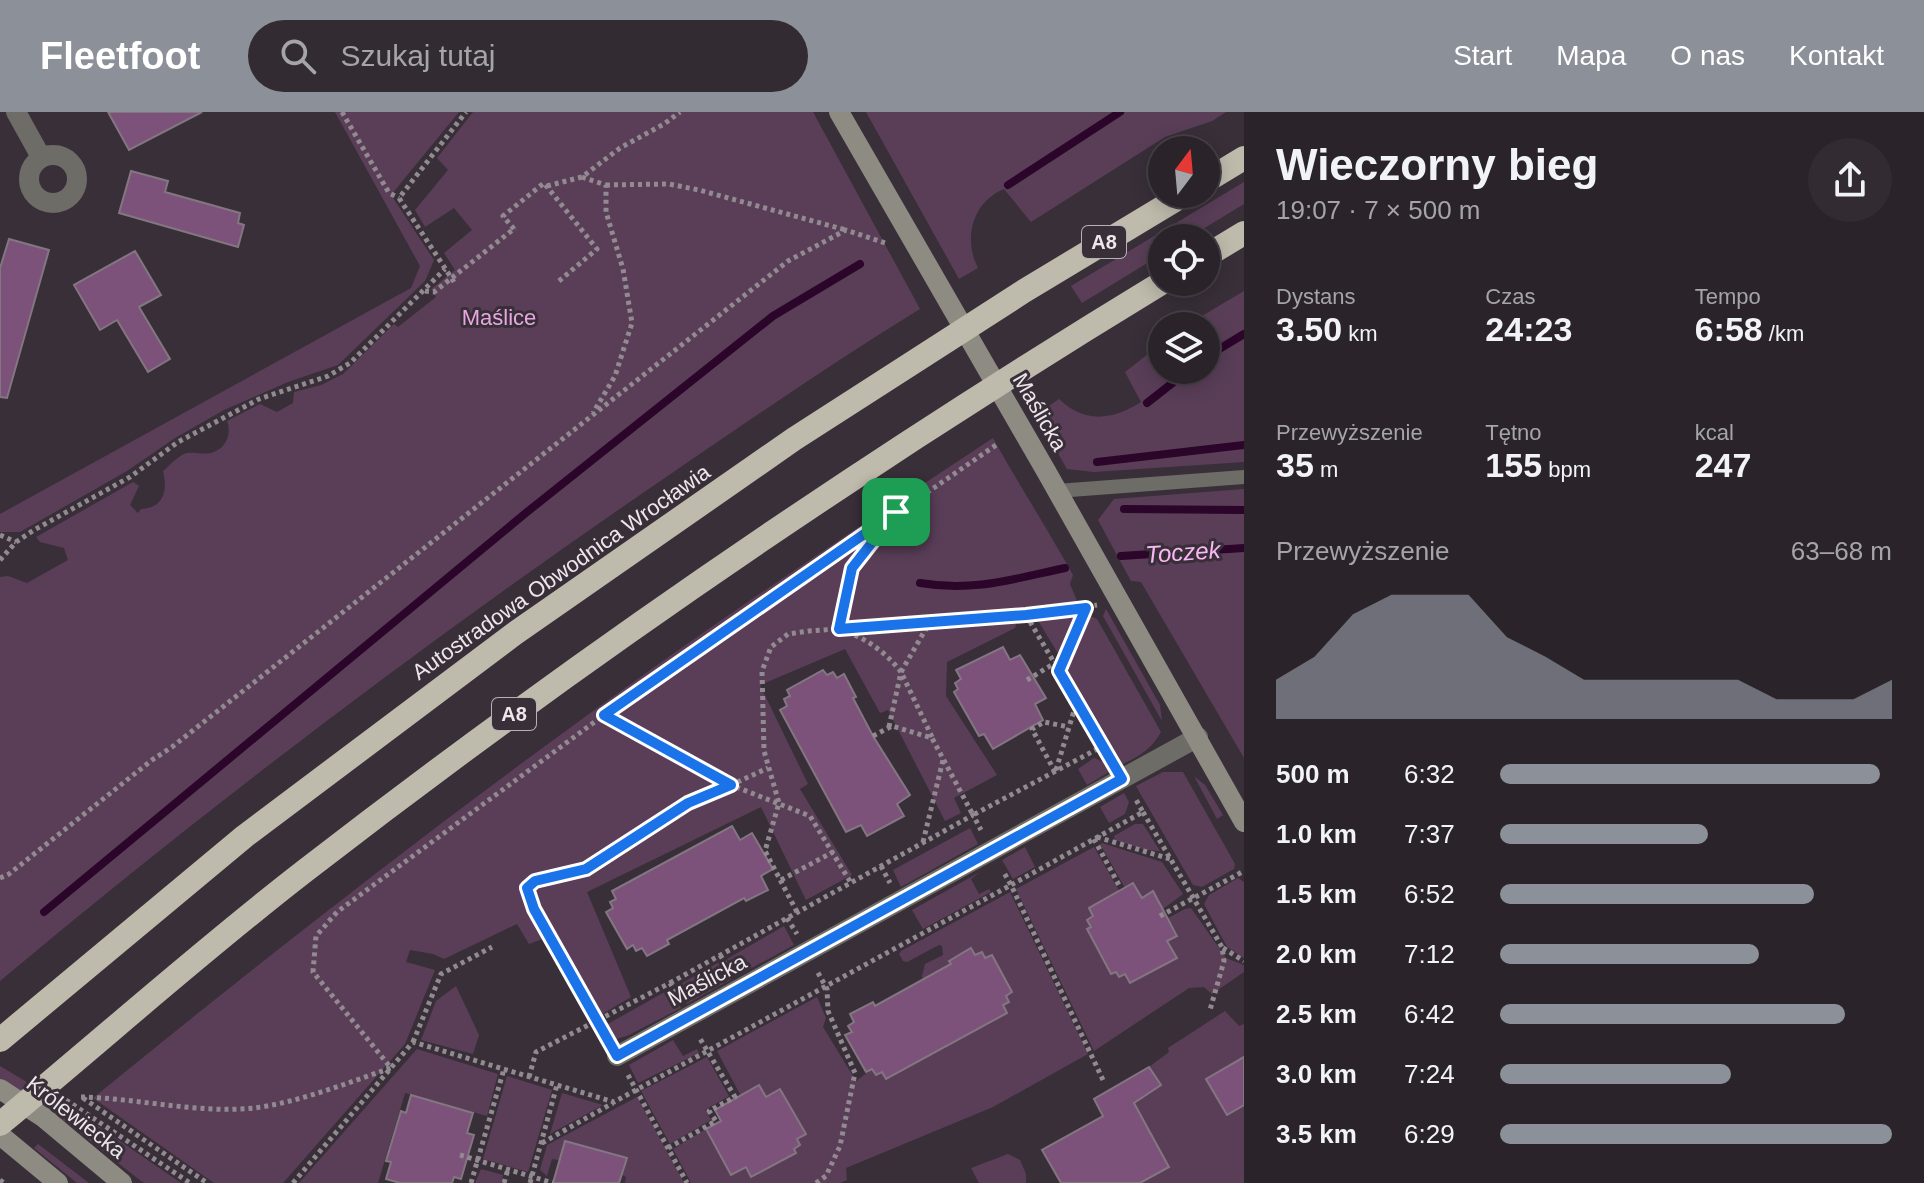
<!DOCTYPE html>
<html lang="pl">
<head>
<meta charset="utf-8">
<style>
	:root { --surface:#2a232a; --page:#322b32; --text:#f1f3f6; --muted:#a5a4a8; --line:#464047; --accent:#8c9099 }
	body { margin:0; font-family:Arial,sans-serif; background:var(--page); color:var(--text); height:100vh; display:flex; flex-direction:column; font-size:30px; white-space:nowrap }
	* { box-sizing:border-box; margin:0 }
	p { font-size:26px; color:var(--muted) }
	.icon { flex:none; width:44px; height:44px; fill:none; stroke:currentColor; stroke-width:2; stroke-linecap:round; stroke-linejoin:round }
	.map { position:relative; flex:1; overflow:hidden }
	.sheet { display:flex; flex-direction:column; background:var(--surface); width:680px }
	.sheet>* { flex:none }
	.needle { width:52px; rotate:16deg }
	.tools { position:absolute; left:1148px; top:24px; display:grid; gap:16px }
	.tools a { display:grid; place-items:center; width:72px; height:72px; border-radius:50%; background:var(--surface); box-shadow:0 4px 20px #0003,0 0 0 2px var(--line); font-size:40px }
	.pin { position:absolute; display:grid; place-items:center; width:68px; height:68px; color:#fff; margin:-34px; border-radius:16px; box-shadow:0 4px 12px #0006 }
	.round { display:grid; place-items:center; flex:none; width:84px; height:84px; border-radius:42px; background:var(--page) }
	.headline { display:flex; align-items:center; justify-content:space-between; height:136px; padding:0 32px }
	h1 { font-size:44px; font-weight:700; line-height:60px }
	.figures { display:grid; grid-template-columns:repeat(3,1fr); gap:12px; height:136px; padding:8px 32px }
	.figures div { display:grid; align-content:center }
	.figures b { font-size:34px; font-weight:700 }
	.figures small { font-size:22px; font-weight:400 }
	.figures p { font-size:22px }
	.chart { height:224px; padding:16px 32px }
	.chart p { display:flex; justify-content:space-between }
	.chart svg { width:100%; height:144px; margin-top:8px; fill:var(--accent); opacity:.7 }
	ul { padding:0 32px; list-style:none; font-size:26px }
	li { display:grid; grid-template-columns:128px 96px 1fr; align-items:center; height:60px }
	li i { height:20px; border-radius:10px; background:var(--accent) }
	header { display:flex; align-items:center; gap:48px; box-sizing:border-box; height:112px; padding:0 40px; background:var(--accent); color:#fff }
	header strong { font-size:38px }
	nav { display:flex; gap:44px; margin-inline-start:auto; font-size:28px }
	.search { width:560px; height:72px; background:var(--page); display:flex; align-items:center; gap:20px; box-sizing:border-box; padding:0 28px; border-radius:44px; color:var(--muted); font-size:30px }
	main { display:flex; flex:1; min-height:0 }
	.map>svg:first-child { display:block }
</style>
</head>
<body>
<header>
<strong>Fleetfoot</strong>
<div class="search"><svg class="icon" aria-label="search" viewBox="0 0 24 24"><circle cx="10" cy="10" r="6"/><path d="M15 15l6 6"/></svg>Szukaj tutaj</div>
<nav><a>Start</a><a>Mapa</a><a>O nas</a><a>Kontakt</a></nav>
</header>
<main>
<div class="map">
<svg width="1244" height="1071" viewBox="0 0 1244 1071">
	<rect width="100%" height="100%" fill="#382f38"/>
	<!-- green -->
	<g fill="#5a3e58">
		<polygon points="335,0 459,0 391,83 434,148 425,169 338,253 288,270 224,298 175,326 127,359 20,420 0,420 0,402 411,176 420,154"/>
		<path d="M473,0h340l107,197c-85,52 -166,108 -248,164 -232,158 -457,328 -672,508v-404l8,-1 19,7 41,-23 -4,-12 -24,-6 -4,-5 97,-55 6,4 -9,19 8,8 3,-4c23,-1 27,-19 22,-38 6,-5 14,-14 21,-17 8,-3 19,1 27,-1 15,-4 21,-19 16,-32l33,-17 17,8 16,-9 1,-11 27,-7 22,-11 51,-50 4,3 38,-30 -5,-8 24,-19 -11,-17 28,-23 -18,-22 -29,19 -10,-17 33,-40 -11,-12z"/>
		<path d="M866,0h360l-14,9 -47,16 -134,85 -27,-33c-32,13 -41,50 -26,79l-19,11z"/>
		<polygon points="1244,70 1244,92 1188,126 1162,126 1162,142 1082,191 1071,174"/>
		<path d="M1244,179v171l-150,10 -27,-3 -31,-54 23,-16c26,25 54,21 82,3l-16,-30 37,-29v27h44v-44h-21z"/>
		<path d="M993,326c26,47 54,90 80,137l-3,9 8,19 -57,5 -6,20 -68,34 -1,34 51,79 -43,23 7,15 -16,8 -57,-111 -8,3 -35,-64 -85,36 48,99 -8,5 52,86 -46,25 -45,-93 -174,85 44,105 -32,19 -58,-101 -6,3 10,20 -16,6 -12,-20 -73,35 -11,-5 -23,-4 -4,12 29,8 -30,74 -122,139h-69l-121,-85c190,-155 384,-306 584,-447 104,-73 210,-143 316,-213z"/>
		<polygon points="1244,377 1244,646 1141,470 1131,469 1098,408 1114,387"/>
		<polygon points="1106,497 1160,593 1162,609 1103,504"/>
		<polygon points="1076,499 1079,505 1063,542 1059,543 1037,507 1040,503"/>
		<path d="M1090,504l7,3 64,113c-10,17 -20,23 -38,32l-58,-99 19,-44z"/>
		<polygon points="1094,646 1106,651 1111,659 1087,673 1078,657"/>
		<polygon points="1163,660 1183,660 1235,752 1234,757 1202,775 1193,773 1136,674"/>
		<polygon points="1194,664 1205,673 1223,703 1217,707"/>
		<polygon points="1124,681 1129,690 1125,702 1109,711 1100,695"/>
		<polygon points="1135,712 1143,712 1160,739 1146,738 1115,728 1114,724"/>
		<polygon points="970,716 978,732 901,775 893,758"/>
		<polygon points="1102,731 1162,750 1183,782 1163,797 1153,779 1142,786 1134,771 1125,776 1100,732"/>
		<polygon points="1025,735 1035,755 1013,767 1002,748"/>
		<polygon points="1094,735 1121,782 1090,795 1093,804 1088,808 1091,815 1087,817 1096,834 1100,833 1105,841 1101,844 1111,861 1116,860 1119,865 1125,862 1131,870 1145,864 1161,849 1164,853 1176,846 1167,829 1178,823 1168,806 1185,797 1191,796 1226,846 1244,853 1244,860 1212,882 1204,875 1189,876 1094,939 1016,777"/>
		<polygon points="980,760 971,767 979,782 989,777 991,780 923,817 912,798"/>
		<polygon points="1238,766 1244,770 1244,846 1227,835 1204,792 1209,783"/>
		<polygon points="1010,780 1088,942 993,995 846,1056 847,1068 840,1071 691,1071 673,1037 706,1017 712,1030 716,1028 730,1062 746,1054 752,1065 769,1056 767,1052 796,1041 794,1037 800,1033 797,1027 805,1022 799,1009 795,1010 784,992 787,989 781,978 766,985 759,973 741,984 717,939 817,885 826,906 823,915 856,969 872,957 876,963 882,960 886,967 936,940 953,924 956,929 970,922 968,917 985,914 1007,901 1003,893 1009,890 1006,884 985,846 975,843 972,836 949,848 952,854 924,869 922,864 925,852 943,843 942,834 939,833 907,850 903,849 899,842 901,839"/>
		<polygon points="784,814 794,833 737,864 727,847"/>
		<polygon points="721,849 732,867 687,892 677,874"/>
		<polygon points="456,874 479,923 473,942 421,928 436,889"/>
		<polygon points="670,877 681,896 629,923 614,928 606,913"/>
		<polygon points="1225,899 1239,914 1244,912 1244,945 1206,967 1227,1003 1244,993 1244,1071 1140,1071 1169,1055 1134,991 1161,973 1149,955 1169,940 1168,936"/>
		<polygon points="673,928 683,944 697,937 699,941 638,971 629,953"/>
		<polygon points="417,937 498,962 487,1004 405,981 378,1071 299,1071"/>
		<polygon points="707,945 729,984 705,998 711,1008 670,1032 641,979"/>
		<polygon points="0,954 85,1005 181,1071 145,1071 141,1069 71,1014 0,968"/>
		<polygon points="507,964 552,978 528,1060 483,1047"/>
		<polygon points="562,981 603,993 550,1022"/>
		<polygon points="637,985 684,1071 625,1071 626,1065 622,1063 627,1046 566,1029 559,1048 552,1047 547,1064 540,1058 547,1033"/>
		<polygon points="38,1032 89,1071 77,1071 34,1036"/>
		<polygon points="1008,1042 1020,1048 1026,1062 1026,1071 979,1071 971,1056"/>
		<polygon points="481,1057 503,1063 501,1071 475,1071"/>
	</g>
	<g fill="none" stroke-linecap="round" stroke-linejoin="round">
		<!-- stream -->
		<g stroke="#2b052a" stroke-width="8">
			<polyline points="1008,73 1120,0"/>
			<polyline points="1206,245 1244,222"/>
			<polyline points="1147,291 1189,258"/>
			<polyline points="1097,350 1244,333"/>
			<polyline points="1124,397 1244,398"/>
			<polyline points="1121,444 1244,436"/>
			<path d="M920,471c54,9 93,-4 145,-15"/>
			<polyline points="44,800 527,400 773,204 860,152"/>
		</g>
	</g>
	<!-- building -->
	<g fill="#7d527a" stroke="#827781" stroke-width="2">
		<polygon points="108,0 202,0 129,38"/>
		<polygon points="131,59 168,69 165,80 240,101 238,111 244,113 238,135 119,101"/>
		<polygon points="9,127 49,138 7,286 0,285 0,156"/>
		<polygon points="135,139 161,183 139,195 170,247 148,260 117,208 100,218 74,173"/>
		<polygon points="1003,535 1010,548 1020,543 1046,586 1035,592 1043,608 993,637 984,622 979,624 954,580 958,577 955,571 961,567 956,558"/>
		<polygon points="823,558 827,563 833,560 837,566 844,562 856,585 853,586 873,624 910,683 897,692 904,704 867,724 861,713 846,720 780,598 787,594 784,587 790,584 787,578"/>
		<polygon points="732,714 740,728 752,721 773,757 761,764 768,778 746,789 744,786 667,828 669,832 647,844 642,836 636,839 633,833 627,837 606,800 613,796 610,790 616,787 612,779"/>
		<polygon points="1133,771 1142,786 1153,779 1177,824 1167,829 1177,846 1130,871 1125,862 1119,865 1116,860 1111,862 1087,817 1091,815 1087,808 1093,804 1089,796"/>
		<polygon points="971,836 975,843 982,840 985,846 992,843 1012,880 1006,884 1009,890 1003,893 1007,901 886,967 882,960 876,963 872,957 866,960 845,923 852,920 848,914 854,910 850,902 873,890 875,894 951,852 949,849"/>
		<polygon points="1244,945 1244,993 1227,1003 1206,967"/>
		<polygon points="1149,955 1161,973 1134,991 1169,1055 1140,1071 1061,1071 1042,1038 1103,1004 1094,987"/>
		<polygon points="759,973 766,985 780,977 806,1022 797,1027 800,1033 794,1037 796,1041 751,1065 746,1055 731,1063 706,1017 721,1009 715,998"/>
		<polygon points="411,983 473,1001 467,1021 474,1023 461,1067 454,1065 452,1071 400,1071 386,1067 391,1050 386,1049 401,999 406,1001"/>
		<polygon points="565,1029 627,1046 619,1071 553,1071"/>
	</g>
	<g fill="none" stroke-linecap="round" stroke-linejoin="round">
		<!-- path -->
		<g stroke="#928a91" stroke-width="5" stroke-dasharray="4 4" stroke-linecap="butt">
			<polyline points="342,0 389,81 399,86"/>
			<polyline points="582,65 606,73 606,100 623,157 632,211 615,264 593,301"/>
			<polyline points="606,73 669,72 699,78 846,118"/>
			<polyline points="547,74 582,65 620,36 664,12 680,0"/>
			<polyline points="514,117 503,104 544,71 597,137 559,169"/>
			<polyline points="454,170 399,86 466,0"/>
			<polyline points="425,179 434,180 515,116"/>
			<polyline points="0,423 16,430"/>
			<polyline points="0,448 16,430 34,418 130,365 178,330 259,287 328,264 350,251 445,157"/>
			<polyline points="1026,503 1111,647"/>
			<polyline points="931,508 901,560 932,625"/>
			<polyline points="1059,558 1086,496"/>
			<polyline points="1027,568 1055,551"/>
			<polyline points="604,603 731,673 768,656"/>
			<path d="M889,615l12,-55c-16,-21 -37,-35 -62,-43l13,-61 38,-49"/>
			<polyline points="873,624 892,614 932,626 973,703 1103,634"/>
			<polyline points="1056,658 1077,589"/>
			<polyline points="1055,660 1032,617 1044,610 1069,615"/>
			<polyline points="1143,700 1222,835 1224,849 1210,898"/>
			<polyline points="1097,725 1170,747"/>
			<polyline points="1094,727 1120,775"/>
			<polyline points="923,730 943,648"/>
			<polyline points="881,754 890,771"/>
			<polyline points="0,766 9,762 152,648 172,635 788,149 846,118 888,132"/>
			<polyline points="781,768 833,740"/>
			<polyline points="797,800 765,739 779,691 764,639 762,559 771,535 788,522 809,519 1026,503 1097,493"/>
			<polyline points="1160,804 1244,759"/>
			<polyline points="787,806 797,822"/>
			<polyline points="1223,836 1244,849"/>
			<polyline points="720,843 730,859"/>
			<polyline points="670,871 973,703 981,718"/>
			<polyline points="607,927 529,787 527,776 535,769 586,757 688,691 731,673 810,704 851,771"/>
			<polyline points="413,930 441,862 492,835"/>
			<polyline points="628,963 687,1071"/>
			<polyline points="529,965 536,940 670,871 678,884"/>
			<polyline points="1103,968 1011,773 1143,700 1135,686"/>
			<path d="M81,985c55,1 118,17 173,11 46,-6 93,-25 137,-40l-78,-96 3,-36 21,-24 267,-197 395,-272"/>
			<polyline points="83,986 207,1071"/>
			<polyline points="66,988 190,1071"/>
			<polyline points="542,1031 613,991"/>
			<polyline points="668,1036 716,1009 709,999 735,985 699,925"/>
			<polyline points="460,1043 553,1071"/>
			<polyline points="0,1068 4,1071"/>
			<polyline points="293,1071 413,930 614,990 1011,773 1003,759"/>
			<polyline points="471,1071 504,957"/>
			<polyline points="504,1071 508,1057"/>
			<polyline points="530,1071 557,973"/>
			<polyline points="816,1071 826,1064 840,1034 855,961 828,899 827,877 817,859"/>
		</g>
		<!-- lane -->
		<polyline stroke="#6d6c66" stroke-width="14" points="1057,379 1244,365"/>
		<!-- street -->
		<g stroke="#6d6c66" stroke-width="20">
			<polyline points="16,0 41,45"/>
			<circle cx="53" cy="67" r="24"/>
			<polyline points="617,944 1198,625"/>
		</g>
		<!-- secondary -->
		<g stroke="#8e8b83" stroke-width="20">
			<polyline points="839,0 1046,359 1244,710"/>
			<polyline points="0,977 43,1005 122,1071"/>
			<polyline points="0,1023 58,1071"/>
		</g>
		<!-- highway -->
		<g stroke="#bebaac" stroke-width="24">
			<polyline points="1206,69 1244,46"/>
			<polyline points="1206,144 1244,121"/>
			<polyline points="0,928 245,724 514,522 794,327 1024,179 1185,82"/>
			<path d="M0,1012c102,-84 201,-173 306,-254 274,-212 561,-408 857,-588"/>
		</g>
	</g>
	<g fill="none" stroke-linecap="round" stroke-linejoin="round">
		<defs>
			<polygon id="route" points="896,400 852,456 839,517 1026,503 1086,496 1059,559 1122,667 617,944 534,797 527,776 535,769 586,757 688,691 731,673 604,603"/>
		</defs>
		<!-- route casing -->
		<use href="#route" stroke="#fff" stroke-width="16"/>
		<!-- route -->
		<use href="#route" stroke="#1a73e8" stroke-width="10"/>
	</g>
	<g text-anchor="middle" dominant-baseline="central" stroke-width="6" stroke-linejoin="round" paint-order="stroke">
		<!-- shield labels -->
		<g fill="#382f38" stroke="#b7b0b6" stroke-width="2">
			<rect x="1082" y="114" width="44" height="32" rx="6"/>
			<rect x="492" y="586" width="44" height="32" rx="6"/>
		</g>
		<g font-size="20" font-weight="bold" fill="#ede7ec">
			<text x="1104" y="130">A8</text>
			<text x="514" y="602">A8</text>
		</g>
		<!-- park labels -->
		<g font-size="22" fill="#e9a6e3" stroke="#382f38">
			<text x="499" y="205">Maślice</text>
		</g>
		<!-- street labels -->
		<g font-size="22" fill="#ede7ec" stroke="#382f38">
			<text transform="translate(1040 300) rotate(60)">Maślicka</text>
			<text transform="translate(561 460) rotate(-35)">Autostradowa Obwodnica Wrocławia</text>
			<text transform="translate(707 868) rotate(-28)">Maślicka</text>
			<text transform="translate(76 1005) rotate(38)">Królewiecka</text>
		</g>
		<!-- water labels -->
		<g font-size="24" font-style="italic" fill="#fab7f5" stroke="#382f38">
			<text transform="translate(1183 440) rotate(-4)">Toczek</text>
		</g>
	</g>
</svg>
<div class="tools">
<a><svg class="needle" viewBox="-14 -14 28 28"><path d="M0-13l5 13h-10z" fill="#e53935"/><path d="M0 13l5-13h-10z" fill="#a5a4a8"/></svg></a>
<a><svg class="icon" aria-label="locate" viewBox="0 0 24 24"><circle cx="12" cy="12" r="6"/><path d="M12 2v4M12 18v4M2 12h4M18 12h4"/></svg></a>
<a><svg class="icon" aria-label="layers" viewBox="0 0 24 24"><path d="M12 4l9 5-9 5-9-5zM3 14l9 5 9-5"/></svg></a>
</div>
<div class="pin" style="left:896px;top:400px;background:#1e9e55"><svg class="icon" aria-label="arrive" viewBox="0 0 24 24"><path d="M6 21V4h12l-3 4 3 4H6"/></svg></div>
</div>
<section class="sheet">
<div class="headline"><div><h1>Wieczorny bieg</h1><p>19:07 · 7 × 500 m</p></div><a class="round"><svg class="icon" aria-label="share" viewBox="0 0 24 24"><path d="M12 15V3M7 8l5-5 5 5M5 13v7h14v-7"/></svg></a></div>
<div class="figures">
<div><p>Dystans</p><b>3.50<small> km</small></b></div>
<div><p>Czas</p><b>24:23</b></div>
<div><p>Tempo</p><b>6:58<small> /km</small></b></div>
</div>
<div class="figures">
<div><p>Przewyższenie</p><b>35<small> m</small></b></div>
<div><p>Tętno</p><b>155<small> bpm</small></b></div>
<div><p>kcal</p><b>247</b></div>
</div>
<div class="chart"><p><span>Przewyższenie</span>63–68 m</p>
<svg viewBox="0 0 160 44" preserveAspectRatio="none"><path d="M0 44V32L10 25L20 12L30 6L40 6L50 6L60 19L70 25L80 32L90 32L100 32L110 32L120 32L130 38L140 38L150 38L160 32V44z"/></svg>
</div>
<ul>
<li><b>500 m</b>6:32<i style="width:97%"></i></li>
<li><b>1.0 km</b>7:37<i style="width:53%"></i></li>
<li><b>1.5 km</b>6:52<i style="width:80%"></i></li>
<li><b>2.0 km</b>7:12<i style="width:66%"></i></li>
<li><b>2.5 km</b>6:42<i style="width:88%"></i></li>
<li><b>3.0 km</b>7:24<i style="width:59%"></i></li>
<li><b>3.5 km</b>6:29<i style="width:100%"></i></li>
</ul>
</section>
</main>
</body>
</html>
